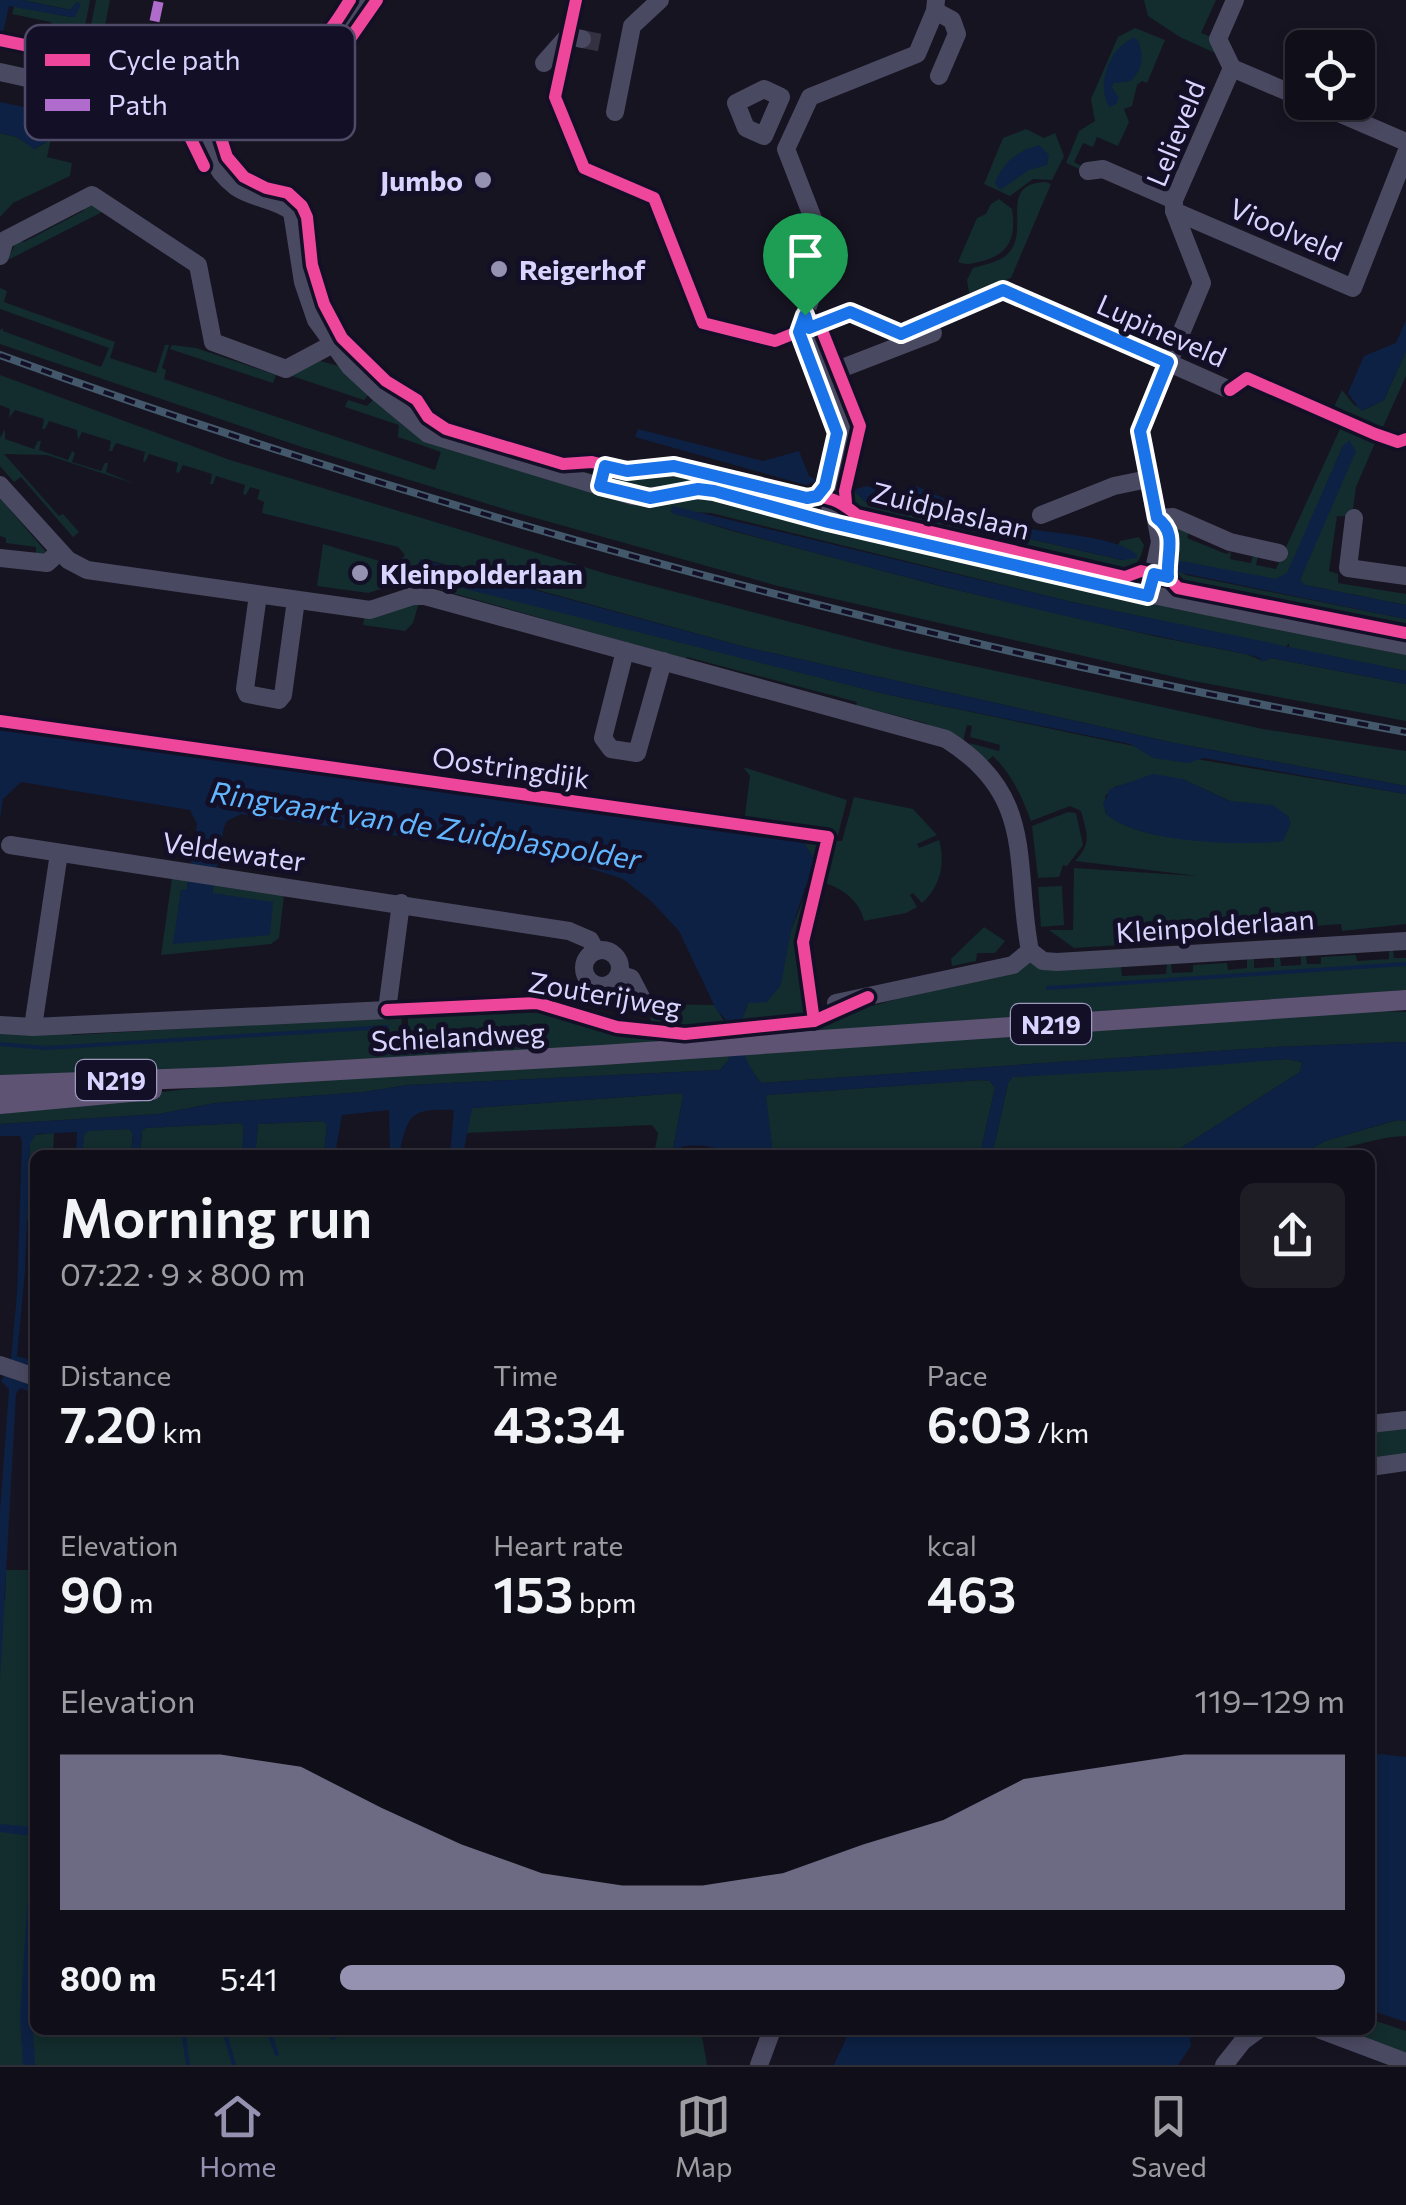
<!DOCTYPE html>
<html lang="en">
<head>
<meta charset="utf-8">
<style>
	:root { --surface:#100f19; --page:#1e1d26; --text:#f1f3f6; --muted:#9c9ca2; --line:#302f38; --accent:#9591b1 }
	body { margin:0; font-family:Commissioner,sans-serif; background:var(--page); color:var(--text); height:100vh; display:flex; flex-direction:column; font-size:38px; white-space:nowrap }
	* { box-sizing:border-box; margin:0 }
	p { font-size:32px; color:var(--muted) }
	.icon { flex:none; width:55px; height:55px; fill:none; stroke:currentColor; stroke-width:2; stroke-linecap:round; stroke-linejoin:round }
	.map { position:relative; flex:1; overflow:hidden }
	.details { position:absolute; left:30px; top:1150px; width:1345px; height:885px; display:flex; flex-direction:column; background:var(--surface); border-radius:15px; box-shadow:0 5px 15px #0003,0 0 0 2px var(--line) }
	.details>* { flex:none }
	.tools { position:absolute; left:1285px; top:30px; display:grid; gap:20px }
	.tools a { display:grid; place-items:center; width:90px; height:90px; border-radius:15px; background:var(--surface); box-shadow:0 5px 15px #0003,0 0 0 2px var(--line); font-size:50px }
	.pin { position:absolute; display:grid; place-items:center; width:85px; height:85px; color:#fff; margin:-102px -42px; border-radius:50% 50% 50% 0; rotate:-45deg; box-shadow:0 0 10px #0007 }
	.pin .icon { rotate:45deg }
	.round { display:grid; place-items:center; flex:none; width:105px; height:105px; border-radius:15px; background:var(--page) }
	.overview { display:flex; align-items:center; justify-content:space-between; height:170px; padding:0 30px }
	h1 { font-size:55px; font-weight:600; line-height:75px }
	.figures { display:grid; grid-template-columns:repeat(3,1fr); gap:15px; height:170px; padding:10px 30px }
	.figures div { display:grid; align-content:center }
	.figures b { font-size:50px; font-weight:600 }
	.figures small { font-size:28px; font-weight:400 }
	.figures p { font-size:28px }
	.chart { height:280px; padding:20px 30px }
	.chart p { display:flex; justify-content:space-between }
	.chart svg { width:100%; height:180px; margin-top:10px; fill:var(--accent); opacity:.7 }
	ul { padding:0 30px; list-style:none; font-size:32px }
	li { display:grid; grid-template-columns:160px 120px 1fr; align-items:center; height:75px }
	li i { height:25px; border-radius:12px; background:var(--accent) }
	.dock { display:flex; justify-content:space-around; align-items:center; height:140px; border-top:2px solid var(--line); background:var(--surface); font-size:28px; color:var(--muted) }
	.dock a { display:grid; justify-items:center; gap:5px }
	.dock .on { color:var(--accent) }
	.map>svg:first-child { display:block }
</style>
</head>
<body>
<div class="map">
<svg width="1406" height="2065" viewBox="0 0 1406 2065">
	<rect width="100%" height="100%" fill="#161421"/>
	<!-- green -->
	<g fill="#132c2d" fill-rule="evenodd">
		<polygon points="22,0 90,0 82,43 81,45 50,22 12,14 14,6 71,17 77,2 71,10"/>
		<polygon points="96,0 110,0 98,60 86,50"/>
		<polygon points="1144,0 1216,0 1201,33 1209,36 1215,53 1180,37 1148,16"/>
		<polygon points="1135,28 1165,40 1147,83 1142,81 1137,85 1132,106 1124,109 1129,122 1118,146 1097,137 1093,147 1083,143 1074,162 1083,167 1082,170 1066,163 1079,131 1095,121 1091,99 1118,37"/>
		<polygon points="1026,129 1044,138 1055,133 1064,156 1052,180 1033,179 1010,196 984,184 1003,138"/>
		<polygon points="0,133 17,137 35,149 51,139 47,157 72,163 70,176 13,203 0,217"/>
		<path d="M1046,182l5,2 -40,94 -42,15 -2,-13 6,-12c10,-3 22,-5 31,-11 31,-22 -10,-74 42,-75z"/>
		<path d="M999,199l13,10c4,27 -1,44 -29,52 -11,2 -14,5 -25,1l19,-44 9,-4 5,-10z"/>
		<polygon points="86,203 106,210 6,261 18,240 24,242 83,211"/>
		<polygon points="0,288 7,291 4,302 115,342 110,358 156,373 165,345 169,345 162,368 166,370 164,379 435,470 441,452 398,437 399,425 345,407 348,400 367,406 375,398 416,433 634,503 695,495 1307,635 1406,655 1406,671 1289,648 1289,643 1286,647 1072,602 711,513 669,511 729,530 940,586 1158,637 1246,654 1263,661 1271,658 1406,684 1406,721 1188,680 778,586 514,512 302,447 0,344 0,330 3,328 3,331 101,367 109,348 0,309"/>
		<polygon points="172,345 196,348 276,375 273,383 170,349"/>
		<polygon points="1406,351 1406,376 1382,429 1334,407 1342,390 1354,405 1364,410 1384,400"/>
		<polygon points="320,361 339,366 370,393 364,400 289,375"/>
		<path d="M0,375l230,85 377,114 284,74 372,81 143,22v35l-232,-43 -429,-96 -320,-88 -10,7v9l470,119 311,65 210,35v130l-64,7 -1,-7 -28,2 -4,7 -235,15 -25,-18h24l1,-62 124,8 -123,-15c17,-18 12,-27 6,-50l-11,-5 -39,15c-9,-24 -19,-47 -38,-65l-7,6 -17,-19 30,8 1,-6 -30,-8 2,-11 -5,-1 -4,16 -38,-18 -69,-18 1,-3 -170,-45 -1,2 -255,-72 -4,4 1,-6 -23,1 -1,-4 -36,11 -51,-7 6,-42 73,22 9,-11 -7,-8 -136,-34 2,-11 -7,-3 3,-9 -10,-3 -4,8 -3,-1 2,-9 -29,-9 -3,8h-3l2,-10 -29,-9 -4,8 -3,-1 2,-9 -29,-9 -4,8 -2,-1 2,-9 -29,-9 -4,8h-3l2,-10 -29,-9 -4,8 -1,-10 -28,-9 -4,8h-3l2,-10 -29,-9 -6,8 1,-9 -10,-4zM1182,779l48,22 20,4c-20,8 -52,28 -72,31 -19,3 -61,-10 -73,-24v-16l11,-10z"/>
		<polygon points="5,429 5,439 34,449 38,441 41,441 39,450 68,460 72,451 75,453 72,462 101,471 105,463 108,463 106,472 135,484 47,455 4,454 59,516 63,514 79,532 73,537 21,477 14,482 0,466 0,438"/>
		<path d="M1340,429l35,14 -19,44 -4,30 -15,-1 -8,55 9,3v9l68,11v11l-101,-20 -5,-5 46,-136 -3,2 -55,127 -12,6 -100,-10 10,6 220,44v9l-231,-48c-6,-20 1,-37 -3,-57l17,7 -2,8 39,16 5,-2 -1,7 21,4 2,-8 5,1 -2,9 20,4z"/>
		<path d="M671,469l51,10 -2,7c-8,-2 -16,-4 -25,-4 -29,0 -57,19 -81,-5l1,-4z"/>
		<path d="M851,487l13,14 258,59 15,-4 -19,-10 2,-5 19,-4 5,8c-2,10 -7,23 -18,26l-261,-61 -13,-8z"/>
		<polygon points="0,498 47,553 36,558 36,547 6,543 6,538 0,536"/>
		<polygon points="419,602 413,623 405,631 363,625 365,614"/>
		<polygon points="0,723 818,838 823,846 801,932 806,1013 741,1022 748,1003 779,988 791,930 807,890 802,840 0,728"/>
		<polygon points="743,767 847,800 838,835 744,823 750,776"/>
		<path d="M854,797l59,12 24,26 -20,9 2,4 20,-8c7,23 1,47 -17,63l-9,-10 -3,2 7,12 -11,6 -42,8c-3,-18 -20,-32 -39,-38l10,-42h7z"/>
		<polygon points="1068,812 1076,813 1083,845 1067,866 1063,865 1059,877 1038,878 1032,826"/>
		<polygon points="172,878 188,879 187,890 181,890 174,944 212,894 214,883 284,895 279,938 271,944 161,955"/>
		<polygon points="1062,886 1064,925 1041,927 1038,887"/>
		<polygon points="984,927 1005,941 995,953 977,953 976,961 952,966 951,959"/>
		<polygon points="1389,949 1393,949 1394,958 1406,958 1406,990 743,1036 746,1032 808,1024 865,1005 872,1006 1028,962 1121,967 1122,976 1166,974 1167,964 1171,963 1172,973 1193,972 1193,965 1227,963 1228,970 1247,968 1247,958 1254,958 1254,968 1274,967 1274,956 1280,956 1281,966 1301,965 1301,955 1306,955 1307,964 1321,964 1321,957 1356,955 1357,961 1389,959"/>
		<polygon points="650,1004 714,1005 726,1024 651,1026"/>
		<polygon points="514,1006 546,1008 631,1034 679,1037 679,1041 156,1073 0,1077 0,1031 71,1031 72,1035 373,1018 374,1013 401,1013 402,1029 408,1028 408,1012"/>
		<polygon points="1381,1011 1406,1012 1406,1042 1274,1047 761,1083 744,1060 743,1054"/>
		<polygon points="728,1054 729,1060 720,1070 408,1085 364,1092 216,1103 159,1114 0,1124 0,1111 230,1084"/>
		<polygon points="1288,1059 1302,1062 1300,1072 1170,1155 992,1155 1008,1083 1012,1077"/>
		<polygon points="981,1080 990,1081 995,1088 980,1155 773,1155 765,1095"/>
		<polygon points="680,1093 683,1096 672,1155 654,1155 658,1133 652,1125 466,1133 472,1108"/>
		<path d="M1397,1120l9,1v15c-37,1 -71,19 -106,19l25,-14z"/>
		<polygon points="323,1121 327,1123 324,1155 255,1155 258,1124"/>
		<polygon points="241,1123 244,1126 242,1155 140,1155 142,1131 145,1128"/>
		<polygon points="130,1129 133,1133 131,1155 82,1155 84,1134 88,1130"/>
		<polygon points="54,1133 53,1155 35,1155 35,1220 27,1219 30,1139 33,1135"/>
		<polygon points="1406,1426 1406,1455 1370,1460 1370,1430"/>
		<polygon points="6,1570 35,1570 35,2030 701,2030 707,2065 0,2065 0,1600 5,1600"/>
		<polygon points="1370,2019 1406,2031 1406,2055 1343,2030 1370,2030"/>
	</g>
	<!-- water -->
	<g fill="#0d2144">
		<polygon points="0,0 22,0 70,10 77,2 81,5 75,17 71,17 9,6 0,46"/>
		<path d="M1133,38l4,1c8,16 6,29 -6,42l-17,2 -2,4 7,11 -3,6 -7,3c-13,-24 0,-58 24,-69z"/>
		<polygon points="0,102 53,113 55,116 51,139 34,149 17,137 0,133"/>
		<path d="M1039,145l10,10 -2,10 -18,5 -29,20 -5,-7c9,-22 21,-31 44,-38z"/>
		<polygon points="1406,320 1406,351 1384,400 1361,411 1348,393 1364,356 1396,343"/>
		<polygon points="638,429 763,461 799,451 809,476 817,481 806,485 635,437"/>
		<polygon points="1349,440 1356,451 1300,580 1305,585 1406,605 1406,619 1177,572 1175,564 1181,561 1276,579 1287,573 1343,446"/>
		<path d="M866,486l29,8 21,-8c33,14 67,32 101,40 33,9 96,8 120,29v3l-15,2 -258,-59 -10,-11z"/>
		<path d="M672,506l400,96 334,69v13l-135,-26 -9,4 -2,-4 -14,-4c-194,-37 -385,-87 -575,-141z"/>
		<polygon points="420,559 745,647 1174,743 1406,786 1406,794 1204,758 1188,763 1153,758 1130,744 885,694 418,577 415,575"/>
		<path d="M0,728l802,112 13,19 -24,71 -10,55 -14,17 -19,1c-14,31 -6,55 13,80l513,-36 132,-5v79l-10,-1 -71,21 -25,14h-130l130,-83 2,-10 -14,-3 -120,10 -156,8 -4,6 -16,72h-12l15,-67 -5,-7 -9,-1 -215,15 7,60h-44c-9,-9 -35,-12 -48,-8l-1,8h-8l11,-59 -3,-3 -208,15 -9,47h-13l4,-45c-44,-2 -46,4 -55,45h-9l-1,-45 -47,5 -7,40h-11l3,-31 -5,-3 -64,3 -3,31h-13l2,-28 -4,-4 -94,5 -4,3 -2,24h-9l2,-21 -4,-5 -41,2 -4,4 -2,20h-6l1,-23 -41,2 -6,10 -5,127 -8,85 17,5 -4,6 -19,-7 6,-67 5,-151 -2,-6h-20v-12l159,-10 57,-11 148,-11 44,-7 312,-15 9,-10 -3,-40 -10,-11 -37,-78 -29,-31 -27,-21 -62,-20 -320,-45 -14,7 -3,6 -12,66 61,9 -3,33 -97,9 8,-54 6,-1 10,-65 -7,-14 -169,-28 -18,17 -3,20z"/>
		<path d="M1153,774l29,5 48,22 43,4 15,11 3,7 -8,18c-43,5 -142,2 -176,-26l-4,-11 7,-15z"/>
		<polygon points="4,1376 33,1386 31,1392 20,1388 16,1394 0,1681 0,1511 9,1389 1,1381"/>
		<polygon points="1370,1753 1406,1757 1406,2022 1370,2010"/>
		<polygon points="35,1816 32,2014 35,2065 23,2065 20,2016 32,1836 0,1832 0,1824 33,1827"/>
		<polygon points="850,2030 1201,2030 1190,2039 1191,2046 1178,2065 834,2065"/>
	</g>
	<g fill="none" stroke-linecap="round" stroke-linejoin="round">
		<!-- stream -->
		<g stroke="#0d2144" stroke-width="4">
			<polyline points="1048,988 1406,964"/>
			<polyline points="0,1044 46,1048 387,1027"/>
			<polyline points="183,2030 188,2065"/>
			<polyline points="224,2030 234,2065"/>
			<polyline points="268,2030 277,2054"/>
			<polyline points="333,2038 343,2030"/>
		</g>
		<!-- minor-tunnel -->
		<polyline stroke="#333142" stroke-width="18" stroke-dasharray="18 9" stroke-linecap="butt" points="582,39 607,44"/>
		<!-- minor -->
		<g stroke="#4a4962" stroke-width="18">
			<path d="M363,0l-36,51c-22,10 -46,-4 -69,4 -56,20 -71,96 -22,132 17,12 42,12 56,25l11,70 13,38 34,47 26,24 52,43 204,62c28,3 54,-9 81,-5 229,61 460,110 693,155"/>
			<polyline points="935,11 952,20 957,34 939,76"/>
			<polyline points="544,63 568,36 582,39"/>
			<polyline points="1232,68 1218,39 1235,0"/>
			<polyline points="0,72 205,117"/>
			<polygon points="764,89 781,97 764,136 746,128 736,103"/>
			<polyline points="1313,102 1406,142"/>
			<polyline points="615,112 632,26 660,0"/>
			<polyline points="1088,171 1103,169 1174,200"/>
			<polyline points="1174,211 1353,288 1406,153"/>
			<polyline points="0,256 5,240 92,195 198,265 213,342 286,369 331,345"/>
			<polyline points="1104,334 1230,390"/>
			<polyline points="827,374 933,333"/>
			<path d="M0,485l68,75 19,10 283,40 43,-14h12l521,143c91,57 67,123 84,212l-17,14 -177,38"/>
			<polyline points="1041,515 1114,486 1148,479"/>
			<polyline points="1157,518 1173,517 1230,542 1279,553"/>
			<polyline points="1354,518 1348,568 1406,576"/>
			<polyline points="828,522 847,424 805,315 822,265 824,247 786,149 810,97 917,54 935,11 936,0"/>
			<polyline points="0,558 47,563 59,552"/>
			<polyline points="258,595 245,689 247,694 279,700 283,695 296,600"/>
			<polyline points="1148,596 1160,542 1140,431 1202,283 1174,211 1174,200 1232,68 1302,98"/>
			<polyline points="625,651 603,738 611,749 637,753 663,661"/>
			<polyline points="10,845 569,931 590,940 596,951"/>
			<circle cx="602" cy="968" r="18"/>
			<polyline points="1030,951 1043,961 1057,962 1406,941"/>
			<polyline points="620,975 631,978 643,1001"/>
			<polyline points="0,1025 33,1027 387,1010 401,903"/>
			<polyline points="33,1027 59,853"/>
			<polyline points="0,1365 35,1377"/>
			<polyline points="1370,1424 1406,1420"/>
			<polyline points="1370,1467 1406,1462"/>
			<polyline points="1321,2030 1406,2062"/>
			<polyline points="759,2065 772,2030"/>
			<polyline points="1224,2065 1243,2041 1258,2030"/>
		</g>
		<!-- major -->
		<g stroke="#5e5373" stroke-width="20">
			<polyline points="0,1085 220,1077 602,1055 1406,1000"/>
			<polyline points="0,1104 152,1090"/>
		</g>
		<defs>
			<path id="rail" d="M0,355c458,166 927,290 1406,377"/>
		</defs>
		<!-- rail casing -->
		<use href="#rail" stroke="#43596b" stroke-width="8"/>
		<!-- rail -->
		<use href="#rail" stroke="#130f26" stroke-width="4" stroke-dasharray="11" stroke-linecap="butt"/>
		<!-- quiet -->
		<polyline stroke="#b06ccc" stroke-width="10" stroke-dasharray="20 10" stroke-linecap="butt" points="142,80 159,0"/>
		<defs>
			<g id="cycleway">
				<path d="M377,0l-46,66 -19,4 -32,-6 -29,9 -16,14 -9,13 -6,19 1,19 6,19 17,20 22,11 22,5 14,13 5,11 5,48 12,39 18,34 44,43 31,19 11,17 18,12 117,35 29,-2 35,9 47,-5 133,32c21,-4 34,4 50,17l268,62 16,-6 27,6 10,11 228,45"/>
				<polyline points="576,0 555,97 584,168 654,198 703,323 775,341 850,311 901,334 1003,290 1104,334"/>
				<path d="M0,40l68,14 24,16 99,20c23,-7 34,-38 69,-48 17,-5 50,4 62,-4 11,-9 20,-26 28,-38"/>
				<polyline points="75,106 188,133 204,166"/>
				<polyline points="1230,390 1247,378 1375,434 1398,442 1406,439"/>
				<polyline points="817,496 825,486 837,433 799,332 805,315 819,323 860,426 845,491 846,503"/>
				<polyline points="0,721 828,837 803,942 814,1021"/>
				<polyline points="387,1010 537,1003 617,1027 685,1034 814,1021 868,997"/>
			</g>
		</defs>
		<!-- cycleway casing -->
		<use href="#cycleway" stroke="#130f26" stroke-width="19"/>
		<!-- cycleway -->
		<use href="#cycleway" stroke="#ed469a" stroke-width="12"/>
	</g>
	<g fill="none" stroke-linecap="round" stroke-linejoin="round">
		<defs>
			<path id="route" d="M1003,290l165,72 -28,69 17,87c21,15 9,36 11,59l-14,-3 -6,22 -320,-74 -114,-31 -16,-2 -48,9 -50,-12 5,-20 22,5 47,-5 133,32 10,-2 8,-10 12,-53 -38,-101 6,-17 4,13 41,-16 51,22z"/>
		</defs>
		<!-- route casing -->
		<use href="#route" stroke="#fff" stroke-width="20"/>
		<!-- route -->
		<use href="#route" stroke="#1a73e8" stroke-width="12"/>
	</g>
	<!-- markers -->
	<g fill="#9591b1" stroke="#130f26" stroke-width="4">
		<circle cx="483" cy="180" r="10"/>
		<circle cx="499" cy="269" r="10"/>
		<circle cx="360" cy="573" r="10"/>
	</g>
	<g text-anchor="middle" dominant-baseline="central" stroke-width="10" stroke-linejoin="round" paint-order="stroke">
		<!-- shield labels -->
		<g fill="#130f26" stroke="#9e99be" stroke-width="2.5">
			<rect x="1011" y="1004" width="80" height="40" rx="8"/>
			<rect x="76" y="1060" width="80" height="40" rx="8"/>
		</g>
		<g font-size="25" font-weight="bold" fill="#d9d4ff">
			<text x="1051" y="1024">N219</text>
			<text x="116" y="1080">N219</text>
		</g>
		<!-- street labels -->
		<g font-size="28" fill="#d9d4ff" stroke="#130f26">
			<text transform="translate(1175 133) rotate(-68)">Lelieveld</text>
			<text transform="translate(1286 229) rotate(23)">Vioolveld</text>
			<text transform="translate(1162 330) rotate(24)">Lupineveld</text>
			<text transform="translate(951 510) rotate(14)">Zuidplaslaan</text>
			<text transform="translate(511 767) rotate(8)">Oostringdijk</text>
			<text transform="translate(234 851) rotate(8)">Veldewater</text>
			<text transform="translate(1215 925) rotate(-4)">Kleinpolderlaan</text>
			<text transform="translate(605 994) rotate(10)">Zouterijweg</text>
			<text transform="translate(458 1036) rotate(-3)">Schielandweg</text>
		</g>
		<!-- poi labels -->
		<g font-size="28" font-weight="bold" fill="#d9d4ff" stroke="#130f26" text-anchor="start">
			<text x="463" y="180" text-anchor="end">Jumbo</text>
			<text x="519" y="269">Reigerhof</text>
			<text x="380" y="573">Kleinpolderlaan</text>
		</g>
		<!-- water labels -->
		<g font-size="30" font-style="italic" fill="#62b6ff" stroke="#130f26">
			<text transform="translate(426 824) rotate(9)">Ringvaart van de Zuidplaspolder</text>
		</g>
	</g>
	<!-- legend -->
	<rect x="25" y="25" width="330" height="115" rx="15" fill="#130f26" stroke="#4e4a67" stroke-width="2.5"/>
	<rect x="45" y="54" width="45" height="12" fill="#ed469a"/>
	<rect x="45" y="99" width="45" height="12" fill="#b06ccc"/>
	<g font-size="28" fill="#d9d4ff">
		<text x="108" y="70">Cycle path</text>
		<text x="108" y="115">Path</text>
	</g>
</svg>
<div class="tools">
<a><svg class="icon" aria-label="locate" viewBox="0 0 24 24"><circle cx="12" cy="12" r="6"/><path d="M12 2v4M12 18v4M2 12h4M18 12h4"/></svg></a>
</div>
<div class="pin" style="left:805px;top:315px;background:#1e9e55"><svg class="icon" aria-label="arrive" viewBox="0 0 24 24"><path d="M6 21V4h12l-3 4 3 4H6"/></svg></div>
<section class="details">
<div class="overview"><div><h1>Morning run</h1><p>07:22 · 9 × 800 m</p></div><a class="round"><svg class="icon" aria-label="share" viewBox="0 0 24 24"><path d="M12 15V3M7 8l5-5 5 5M5 13v7h14v-7"/></svg></a></div>
<div class="figures">
<div><p>Distance</p><b>7.20<small> km</small></b></div>
<div><p>Time</p><b>43:34</b></div>
<div><p>Pace</p><b>6:03<small> /km</small></b></div>
</div>
<div class="figures">
<div><p>Elevation</p><b>90<small> m</small></b></div>
<div><p>Heart rate</p><b>153<small> bpm</small></b></div>
<div><p>kcal</p><b>463</b></div>
</div>
<div class="chart"><p><span>Elevation</span>119–129 m</p>
<svg viewBox="0 0 160 44" preserveAspectRatio="none"><path d="M0 44V6L10 6L20 6L30 9L40 19L50 28L60 35L70 38L80 38L90 35L100 28L110 22L120 12L130 9L140 6L150 6L160 6V44z"/></svg>
</div>
<ul>
<li><b>800 m</b>5:41<i style="width:100%"></i></li>
</ul>
</section>
</div>
<nav class="dock">
<a class="on"><svg class="icon" aria-label="home" viewBox="0 0 24 24"><path d="M3 11l9-7 9 7M6 9v11h12V9"/></svg>Home</a>
<a><svg class="icon" aria-label="map" viewBox="0 0 24 24"><path d="M3 6l6-2 6 2 6-2v14l-6 2-6-2-6 2zM9 4v14M15 6v14"/></svg>Map</a>
<a><svg class="icon" aria-label="saved" viewBox="0 0 24 24"><path d="M7 4h10v16l-5-4-5 4z"/></svg>Saved</a>
</nav>
</body>
</html>
